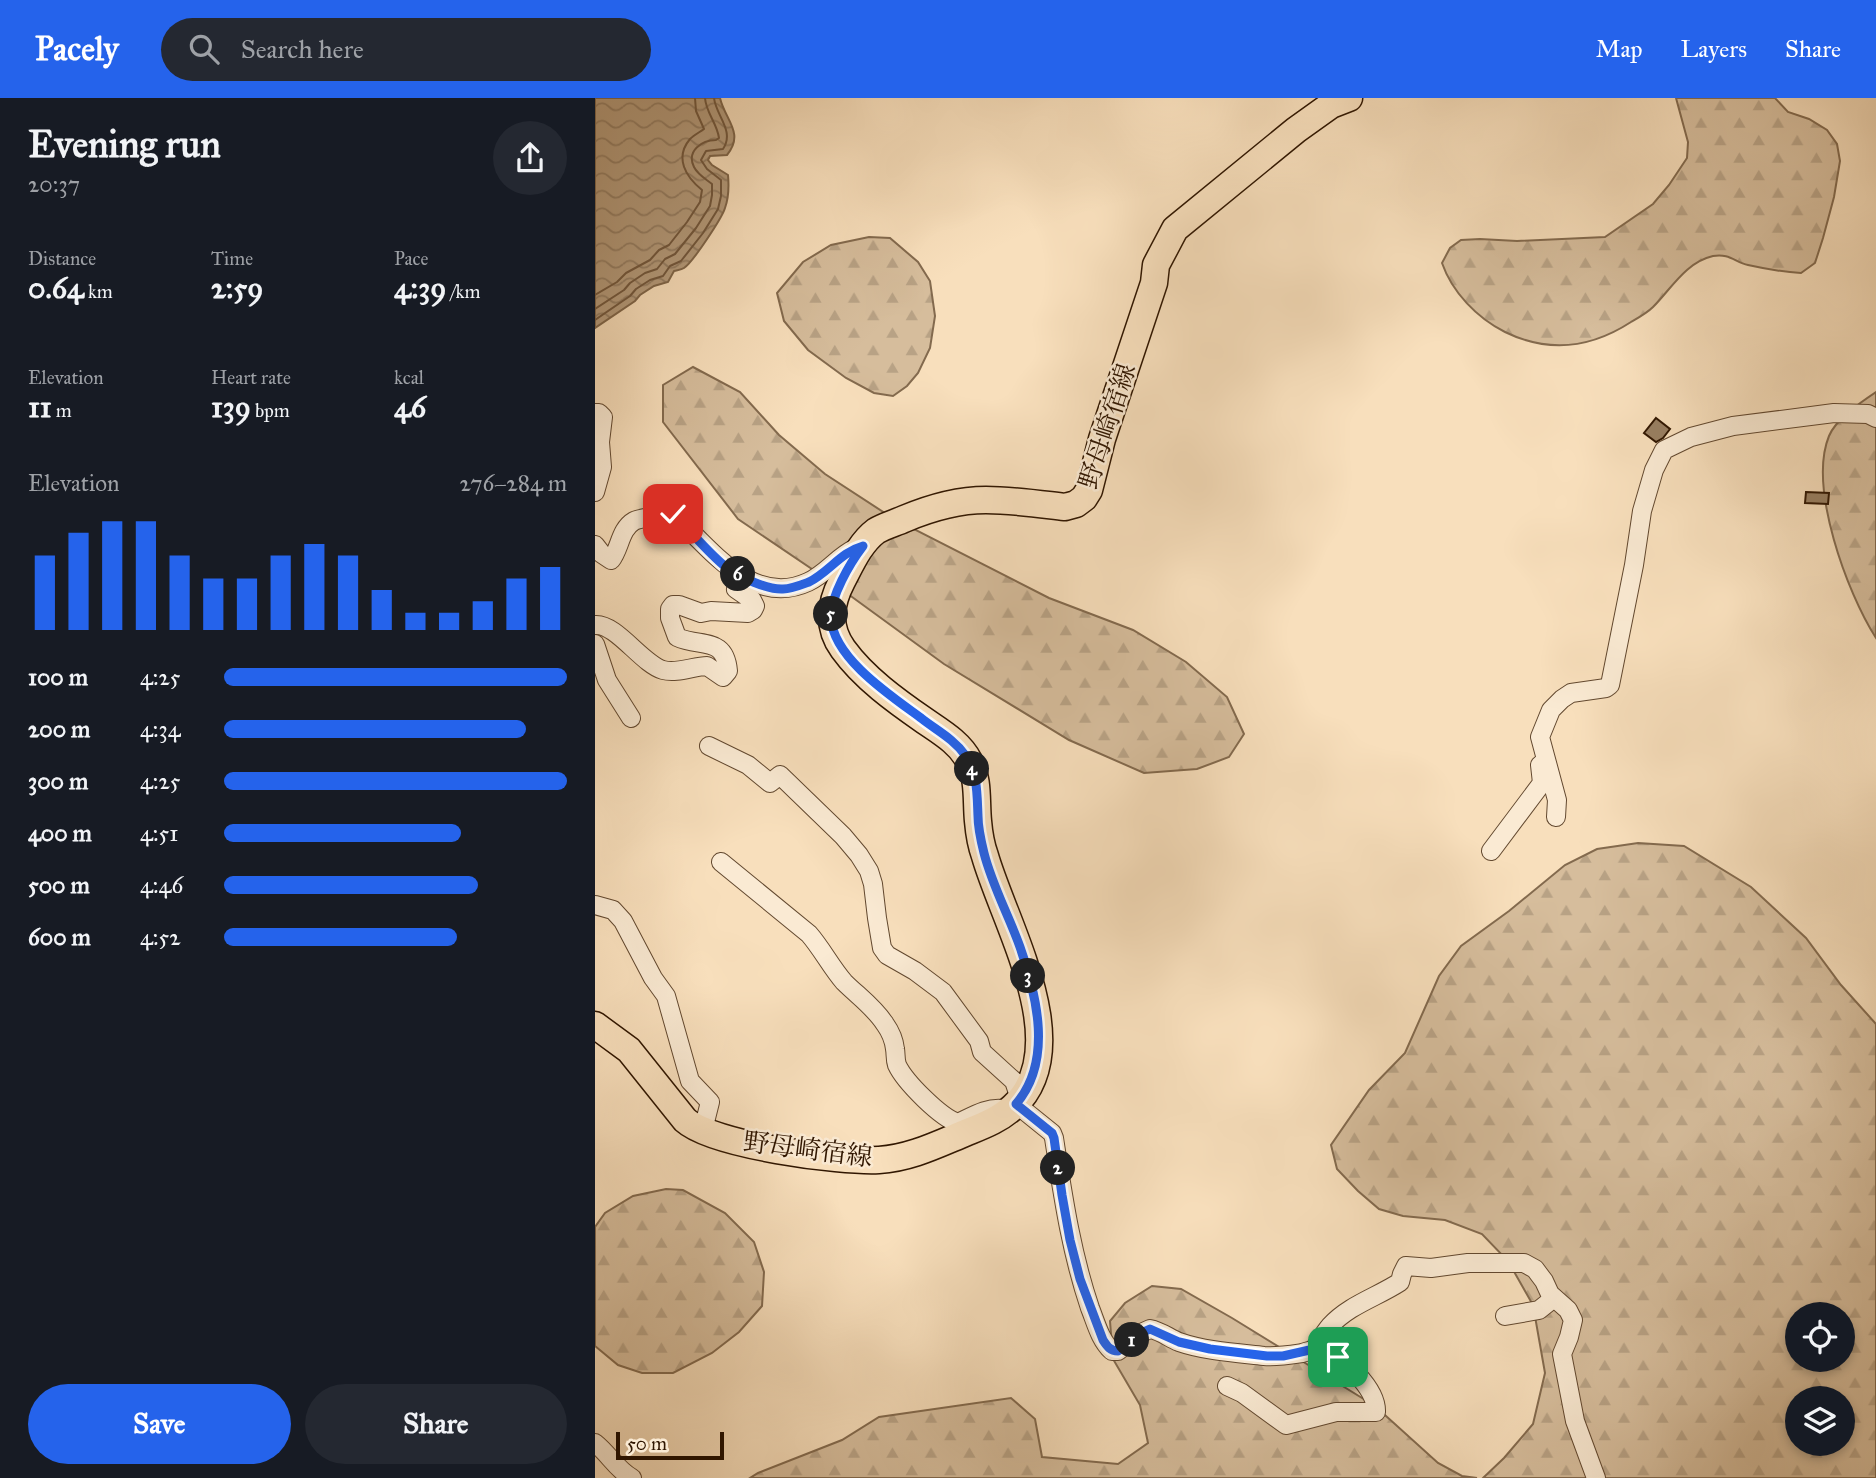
<!DOCTYPE html>
<html lang="en">
<head>
<meta charset="utf-8">
<style>
	:root { --surface:#171b24; --page:#242831; --text:#f1f3f6; --muted:#9ea1a6; --accent:#2563eb }
	body { margin:0; font-family:"IM FELL Great Primer","Noto Serif JP",serif; background:var(--page); color:var(--text); height:100vh; display:flex; flex-direction:column; font-size:26px; white-space:nowrap }
	* { box-sizing:border-box; margin:0 }
	p { font-size:23px; color:var(--muted) }
	.icon { flex:none; width:38px; height:38px; fill:none; stroke:currentColor; stroke-width:2; stroke-linecap:round; stroke-linejoin:round }
	.map { position:relative; flex:1; overflow:hidden }
	.drawer { display:flex; flex-direction:column; background:var(--surface); width:595px }
	.drawer>* { flex:none }
	.controls { position:absolute; left:1190px; top:1204px; display:grid; gap:14px }
	.controls a { display:grid; place-items:center; width:70px; height:70px; border-radius:50%; background:var(--surface); box-shadow:0 4px 10px #0003; font-size:35px }
	.scale { position:absolute; left:21px; bottom:18px; width:108px; box-sizing:border-box; padding-left:7px; border:4px solid #301600; border-top:0; font-size:19px; line-height:24px; white-space:nowrap; color:#301600; -webkit-text-stroke:5px #faead3; paint-order:stroke }
	.pin { position:absolute; display:grid; place-items:center; width:60px; height:60px; color:#fff; margin:-30px; border-radius:14px; box-shadow:0 4px 10px #0006 }
	.km { position:absolute; width:35px; height:35px; margin:-18px; border-radius:50%; background:#222; color:#fff; font-size:19px; line-height:35px; text-align:center }
	.round { display:grid; place-items:center; flex:none; width:74px; height:74px; border-radius:37px; background:var(--page) }
	.head { display:flex; align-items:center; justify-content:space-between; height:119px; padding:0 28px }
	h1 { font-size:38px; font-weight:800; line-height:52px }
	.figures { display:grid; grid-template-columns:repeat(3,1fr); gap:10px; height:119px; padding:7px 28px }
	.figures div { display:grid; align-content:center }
	.figures b { font-size:30px; font-weight:800 }
	.figures small { font-size:19px; font-weight:400 }
	.figures p { font-size:19px }
	.chart { height:196px; padding:14px 28px }
	.chart p { display:flex; justify-content:space-between }
	.chart svg { width:100%; height:126px; margin-top:7px; stroke:var(--accent); stroke-width:6 }
	.cta { display:flex; gap:14px; margin-top:auto; padding:14px 28px }
	.cta a { flex:1; height:80px; border-radius:42px; background:var(--accent); color:#fff; font-size:28px; font-weight:800; line-height:80px; text-align:center }
	.cta a+a { background:var(--page); color:var(--text) }
	ul { padding:0 28px; list-style:none; font-size:23px }
	li { display:grid; grid-template-columns:112px 84px 1fr; align-items:center; height:52px }
	li i { height:18px; border-radius:9px; background:var(--accent) }
	header { display:flex; align-items:center; gap:42px; box-sizing:border-box; height:98px; padding:0 35px; background:var(--accent); color:#fff }
	header strong { font-size:33px }
	nav { display:flex; gap:38px; margin-inline-start:auto; font-size:24px }
	.search { width:490px; height:63px; background:var(--page); display:flex; align-items:center; gap:18px; box-sizing:border-box; padding:0 24px; border-radius:38px; color:var(--muted); font-size:26px }
	main { display:flex; flex:1; min-height:0 }
	.map>svg:first-child { display:block }
</style>
</head>
<body>
<header>
<strong>Pacely</strong>
<div class="search"><svg class="icon" aria-label="search" viewBox="0 0 24 24"><circle cx="10" cy="10" r="6"/><path d="M15 15l6 6"/></svg>Search here</div>
<nav><a>Map</a><a>Layers</a><a>Share</a></nav>
</header>
<main>
<section class="drawer">
<div class="head"><div><h1>Evening run</h1><p>20:37</p></div><a class="round"><svg class="icon" aria-label="share" viewBox="0 0 24 24"><path d="M12 15V3M7 8l5-5 5 5M5 13v7h14v-7"/></svg></a></div>
<div class="figures">
<div><p>Distance</p><b>0.64<small> km</small></b></div>
<div><p>Time</p><b>2:59</b></div>
<div><p>Pace</p><b>4:39<small> /km</small></b></div>
</div>
<div class="figures">
<div><p>Elevation</p><b>11<small> m</small></b></div>
<div><p>Heart rate</p><b>139<small> bpm</small></b></div>
<div><p>kcal</p><b>46</b></div>
</div>
<div class="chart"><p><span>Elevation</span>276–284 m</p>
<svg viewBox="0 0 160 44" preserveAspectRatio="none"><path d="M5 44V18M15 44V10M25 44V6M35 44V6M45 44V18M55 44V26M65 44V26M75 44V18M85 44V14M95 44V18M105 44V30M115 44V38M125 44V38M135 44V34M145 44V26M155 44V22"/></svg>
</div>
<ul>
<li><b>100 m</b>4:25<i style="width:100%"></i></li>
<li><b>200 m</b>4:34<i style="width:88%"></i></li>
<li><b>300 m</b>4:25<i style="width:100%"></i></li>
<li><b>400 m</b>4:51<i style="width:69%"></i></li>
<li><b>500 m</b>4:46<i style="width:74%"></i></li>
<li><b>600 m</b>4:52<i style="width:68%"></i></li>
</ul>
<div class="cta"><a>Save</a><a>Share</a></div>
</section>
<div class="map">
<svg width="1281" height="1380" viewBox="0 0 1281 1380">
	<defs>
		<pattern id="forest-firs" width="22" height="20" patternUnits="userSpaceOnUse" patternTransform="scale(1.75)"><rect width="22" height="20" fill="#d6bd9c"/><path d="M5 1l3.5 6h-7zM16 11l3.5 6h-7z" fill="#b8a285"/></pattern>
		<pattern id="water-waves" width="16" height="10" patternUnits="userSpaceOnUse" patternTransform="scale(1.75)"><rect width="16" height="10" fill="#b49b7c"/><path d="M0 5q4-4 8 0t8 0" fill="none" stroke="#937d63"/></pattern>
	</defs>
	<rect width="100%" height="100%" fill="#f8dfbc"/>
	<filter id="stains"><feTurbulence type="fractalNoise" baseFrequency=".00286" numOctaves="4"/><feColorMatrix values="0 0 0 0 .2 0 0 0 0 .09 0 0 0 0 .02 0 0 0 .5 -.17"/></filter>
	<radialGradient id="worn" r=".72"><stop offset=".6" stop-color="#630" stop-opacity="0"/><stop offset="1" stop-color="#630" stop-opacity=".3"/></radialGradient>
	<!-- forest -->
	<g fill="url(#forest-firs)" stroke="#836a4e" stroke-width="2" fill-rule="evenodd">
		<path d="M1081,0h99l13,14 21,7 18,11 10,14 3,17 -6,36 -11,41 -8,25 -14,10c-18,-1 -35,-4 -53,-8 -13,-3 -19,-12 -35,-9 -27,6 -42,33 -60,51 -6,6 -15,11 -22,15 -40,26 -83,31 -126,10 -28,-14 -53,-40 -63,-69l8,-15 11,-8 19,-1 37,2 88,-4 48,-33 16,-19 18,-27 1,-16z"/>
		<polygon points="274,139 295,140 323,164 335,183 340,218 335,250 323,275 312,288 298,298 279,295 251,280 213,252 189,223 182,195 208,164 236,147"/>
		<polygon points="98,269 145,294 184,337 230,376 299,421 454,500 538,532 591,564 632,599 649,636 634,659 602,671 549,675 474,642 349,566 242,488 143,421 68,324 68,287"/>
		<path d="M1281,294v246c-29,-45 -68,-151 -47,-202 7,-17 32,-34 47,-44z"/>
		<path d="M1043,745l46,3 67,41 55,51 35,47 35,39v454h-393l21,-20 29,-34 12,-51 -12,-68 -25,-44 -26,-27 -37,-14 -42,-4 -24,-7 -21,-18 -21,-22 -6,-24 38,-55 36,-37 34,-77 22,-30 48,-35 56,-46 32,-16zM1202,1216h46v46h-46zM1202,1300h46v46h-46z"/>
		<polygon points="71,1091 88,1092 130,1115 159,1144 169,1174 167,1208 144,1234 117,1255 78,1275 47,1275 23,1267 0,1248 0,1129 10,1115 38,1098"/>
		<polygon points="557,1188 586,1191 637,1220 780,1308 843,1365 867,1378 882,1380 155,1380 163,1375 247,1342 284,1319 416,1300 440,1321 447,1359 523,1366 553,1345 545,1307 518,1261 515,1223 530,1205"/>
	</g>
	<!-- water -->
	<path fill="url(#water-waves)" stroke="#7f664a" stroke-width="2" d="M0,0h125c5,22 25,35 7,57l-17,1 -2,4 4,5 16,10c1,11 1,22 -3,33 -3,10 -32,54 -41,60 -3,2 -7,2 -10,3l-6,11 -14,4 -14,9 -5,6 -40,27z"/>
	<g fill="none" stroke-linecap="round" stroke-linejoin="round">
		<!-- shore -->
		<g stroke="#72583e" stroke-width="2">
			<path d="M0,197l22,-13 9,-9 24,-13 9,-10 10,-5 18,-23 13,-20 2,-12c-16,-13 -28,-32 -12,-51 4,-4 10,-7 14,-10l-8,-18 -1,-13"/>
			<path d="M0,211l29,-19 6,-7 15,-10 12,-4 8,-10 10,-5 21,-26 14,-22 2,-11v-11c-6,-5 -14,-9 -18,-17 -8,-16 8,-27 22,-27l3,-2c-2,-15 -13,-25 -14,-40"/>
			<path d="M0,222l35,-24 6,-7 14,-9 13,-4 7,-10 11,-5 22,-28 15,-24 3,-13v-16l-14,-11 -6,-9 5,-9 17,-2c12,-18 -7,-33 -9,-51"/>
		</g>
	</g>
	<!-- building -->
	<g fill="#987f62" stroke="#301600" stroke-width="2">
		<polygon points="1061,320 1075,331 1068,340 1061,344 1049,335"/>
		<polygon points="1211,394 1234,395 1233,406 1210,405"/>
	</g>
	<g fill="none" stroke-linecap="round" stroke-linejoin="round">
		<defs>
			<g id="street">
				<polyline points="0,315 4,315 8,319 5,344 7,369 0,394"/>
				<path d="M0,447l7,9 9,6c9,-11 9,-31 23,-39 4,-2 12,-3 17,-4 8,-3 13,-4 22,-3 36,33 79,94 135,68 18,-8 30,-26 48,-34"/>
				<path d="M0,527c21,-2 47,39 68,45 14,4 31,-4 44,-4l16,11 5,-6c-3,-35 -27,-23 -51,-34l-7,-19v-9l3,-4h6l22,8 10,-2 37,2 5,-3 2,-4 -3,-6 -16,-11 4,-14"/>
				<polyline points="0,546 12,582 36,620"/>
				<polyline points="114,648 153,667 175,685 185,677 248,738 264,757 274,773 278,786 282,820 287,850 292,857 320,873 348,894 384,943 387,954 419,983 425,1001"/>
				<polyline points="961,719 962,702 945,639 956,612 967,601 976,595 1011,590 1015,587 1039,467 1047,413 1059,372 1069,352 1096,339 1138,328 1239,315 1273,316 1281,320"/>
				<polyline points="896,753 947,685 945,667"/>
				<path d="M126,764l88,72c13,15 22,33 35,48 14,14 30,25 41,42 5,7 9,16 10,25 1,5 0,10 2,16 8,17 44,53 61,58 15,-7 29,-16 45,-14"/>
				<polyline points="0,807 18,812 28,823 58,880 71,898 95,983 115,1004 108,1032"/>
				<path d="M421,1006l36,29 2,5c9,58 17,114 36,170 6,15 10,32 22,43h6l21,-17 11,-5c11,2 19,9 29,13 26,9 58,11 85,14 13,1 25,-1 38,-3 7,-2 12,-5 20,-3 21,6 55,39 54,62h-40l-50,13 -44,-32 -15,-7"/>
				<polyline points="910,1218 944,1212 959,1200"/>
				<path d="M719,1251c5,-7 10,-16 16,-23 19,-21 47,-29 70,-44l2,-8 4,-8 25,2 37,-5h56l11,6 9,12 6,13 18,16 5,10 -4,17 -7,17 13,67 21,57"/>
				<path d="M0,1345c14,11 22,27 37,35"/>
			</g>
			<path id="primary" d="M0,927l34,25 56,70c28,25 154,42 194,40 31,-2 57,-15 86,-27 17,-7 34,-13 48,-26 65,-60 -9,-184 -28,-251 -4,-11 -6,-23 -7,-35 -2,-20 1,-41 -9,-60 -9,-18 -28,-29 -44,-40 -29,-20 -61,-43 -82,-72 -16,-22 -13,-45 -1,-68 9,-17 18,-38 34,-50 8,-5 19,-8 28,-12 26,-11 54,-19 82,-19 26,0 53,4 79,7l11,-3 8,-6 5,-8 13,-51 52,-156 2,-18 19,-36 121,-99 35,-25 18,-7"/>
		</defs>
		<!-- street casing -->
		<use href="#street" stroke="#62482f" stroke-width="20"/>
		<!-- primary casing -->
		<use href="#primary" stroke="#301600" stroke-width="29"/>
		<!-- street -->
		<use href="#street" stroke="#faead3" stroke-width="18"/>
		<!-- primary -->
		<use href="#primary" stroke="#f8dfbc" stroke-width="26"/>
	</g>
	<g fill="none" stroke-linecap="round" stroke-linejoin="round">
		<defs>
			<path id="route" d="M78,416c18,17 34,38 54,54 12,9 41,22 56,21 8,0 18,-4 26,-7 20,-10 32,-30 54,-36 -13,17 -33,51 -32,72 2,40 60,78 90,100 15,12 33,21 44,37 13,18 12,40 13,61 0,13 3,25 6,37 8,32 25,63 36,94 17,49 33,114 -4,157l36,29 2,5 8,57 8,45 10,39 23,61c4,6 7,11 15,11l21,-17 11,-5 29,13 31,7 57,7h16l31,-7 11,2 13,6"/>
		</defs>
		<!-- route casing -->
		<use href="#route" stroke="#fff" stroke-width="14"/>
		<!-- route -->
		<use href="#route" stroke="#2563eb" stroke-width="9"/>
	</g>
	<g text-anchor="middle" dominant-baseline="central" stroke-width="5" stroke-linejoin="round" paint-order="stroke">
		<!-- street labels -->
		<g font-size="26" fill="#301600" stroke="#faead3">
			<text transform="translate(512 328) rotate(-72)">野母崎宿線</text>
			<text transform="translate(213 1051) rotate(7)">野母崎宿線</text>
		</g>
	</g>
	<rect width="100%" height="100%" filter="url(#stains)"/>
	<rect width="100%" height="100%" fill="url(#worn)"/>
</svg>
<div class="controls">
<a><svg class="icon" aria-label="locate" viewBox="0 0 24 24"><circle cx="12" cy="12" r="6"/><path d="M12 2v4M12 18v4M2 12h4M18 12h4"/></svg></a>
<a><svg class="icon" aria-label="layers" viewBox="0 0 24 24"><path d="M12 4l9 5-9 5-9-5zM3 14l9 5 9-5"/></svg></a>
</div>
<div class="scale">50 m</div>
<div class="pin" style="left:743px;top:1259px;background:#1e9e55"><svg class="icon" aria-label="arrive" viewBox="0 0 24 24"><path d="M6 21V4h12l-3 4 3 4H6"/></svg></div>
<div class="pin" style="left:78px;top:416px;background:#d93025"><svg class="icon" aria-label="check" viewBox="0 0 24 24"><path d="M5 12l5 5 9-10"/></svg></div>
<b class="km" style="left:537px;top:1242px">1</b>
<b class="km" style="left:463px;top:1070px">2</b>
<b class="km" style="left:433px;top:878px">3</b>
<b class="km" style="left:377px;top:671px">4</b>
<b class="km" style="left:236px;top:516px">5</b>
<b class="km" style="left:143px;top:476px">6</b>
</div>
</main>
</body>
</html>
